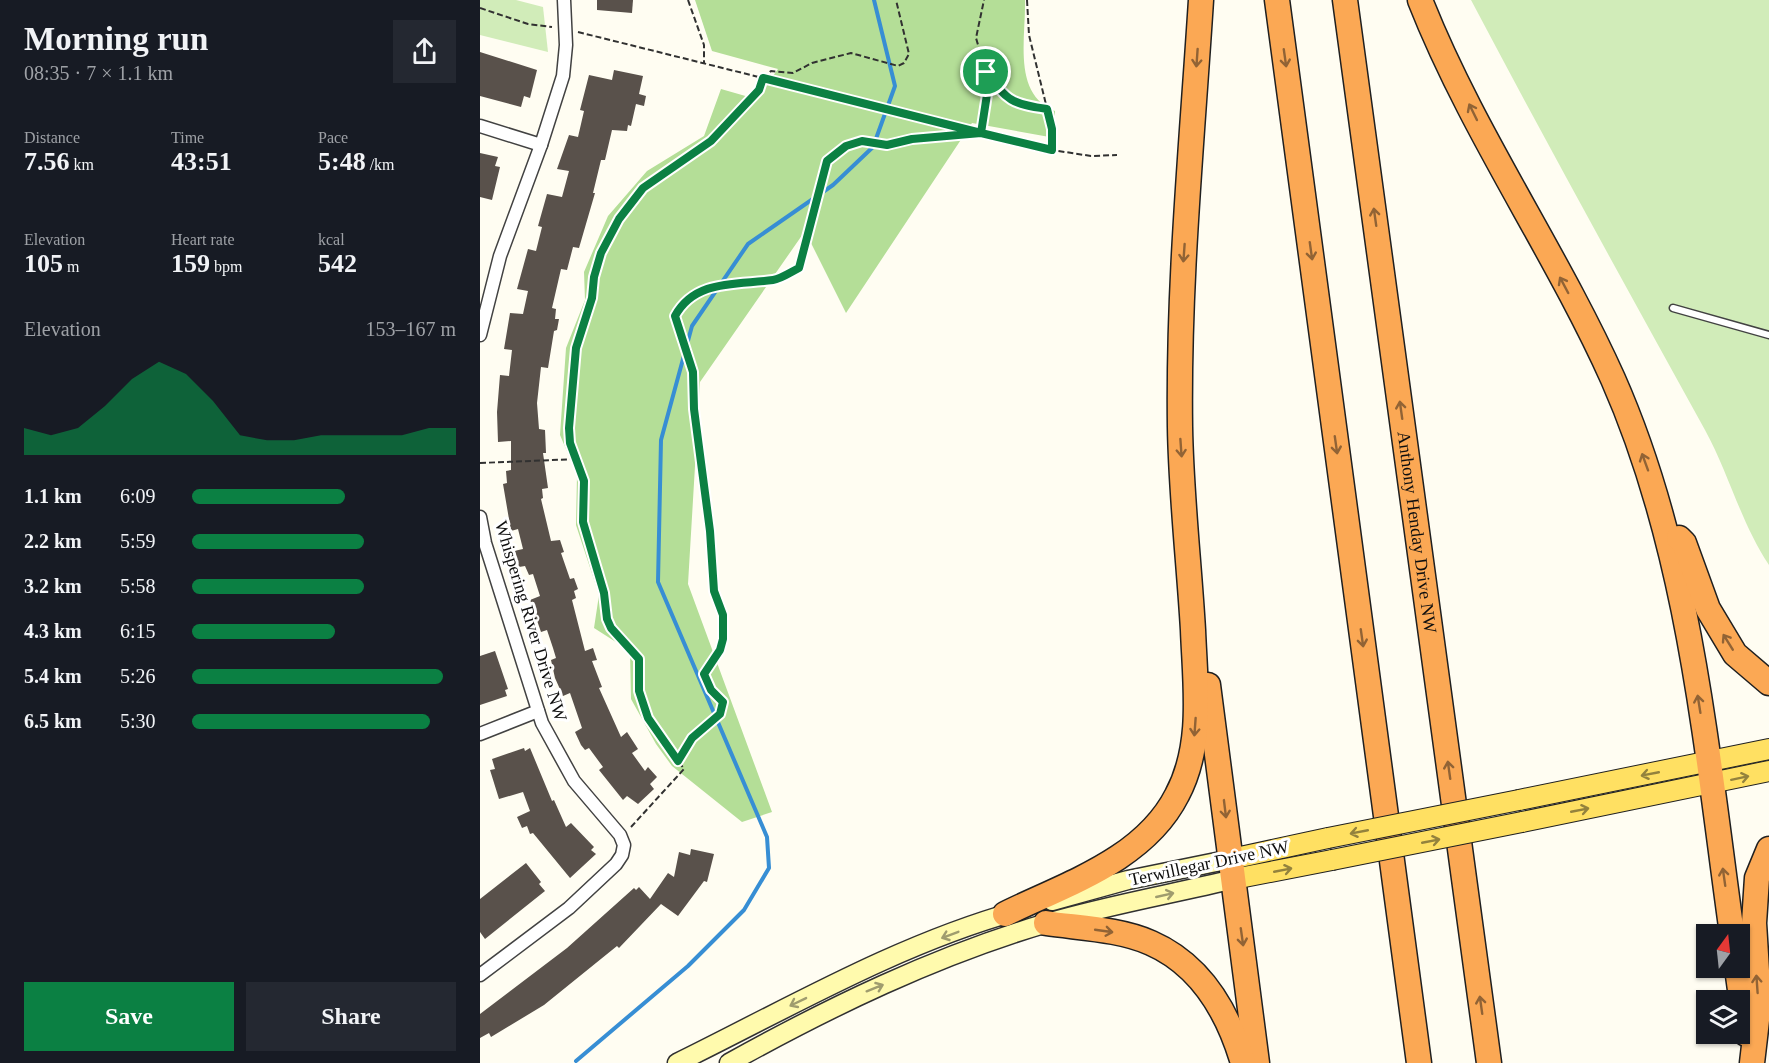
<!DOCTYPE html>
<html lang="en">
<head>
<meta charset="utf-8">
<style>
	:root { --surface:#171b24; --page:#242831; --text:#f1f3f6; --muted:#9ea1a6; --accent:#0b8043 }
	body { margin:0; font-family:"Times New Roman",serif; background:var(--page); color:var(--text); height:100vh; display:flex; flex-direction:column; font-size:22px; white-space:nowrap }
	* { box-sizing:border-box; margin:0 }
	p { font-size:20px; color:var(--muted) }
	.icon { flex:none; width:33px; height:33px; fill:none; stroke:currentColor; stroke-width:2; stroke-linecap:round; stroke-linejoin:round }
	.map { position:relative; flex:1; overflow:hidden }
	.drawer { display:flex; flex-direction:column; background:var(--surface); width:480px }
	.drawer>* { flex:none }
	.needle { width:39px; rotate:15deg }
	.tools { position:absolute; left:1216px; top:924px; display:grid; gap:12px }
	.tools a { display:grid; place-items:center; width:54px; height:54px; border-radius:0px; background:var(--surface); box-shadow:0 2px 4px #0004; font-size:30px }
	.pin { position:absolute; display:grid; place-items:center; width:51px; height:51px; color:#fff; margin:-26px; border:3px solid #fff; border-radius:50%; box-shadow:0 2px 6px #0007 }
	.round { display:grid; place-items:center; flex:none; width:63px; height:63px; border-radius:0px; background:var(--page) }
	.overview { display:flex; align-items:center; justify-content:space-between; height:102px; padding:0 24px }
	h1 { font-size:33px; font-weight:700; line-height:45px }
	.metrics { display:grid; grid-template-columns:repeat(3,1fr); gap:9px; height:102px; padding:6px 24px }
	.metrics div { display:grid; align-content:center }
	.metrics b { font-size:26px; font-weight:700 }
	.metrics small { font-size:16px; font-weight:400 }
	.metrics p { font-size:16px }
	.chart { height:168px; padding:12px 24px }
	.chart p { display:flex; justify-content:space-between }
	.chart svg { width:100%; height:108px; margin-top:6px; fill:var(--accent); opacity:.7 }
	.action { display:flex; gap:12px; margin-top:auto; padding:12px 24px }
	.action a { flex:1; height:69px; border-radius:0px; background:var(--accent); color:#fff; font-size:24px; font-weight:700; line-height:69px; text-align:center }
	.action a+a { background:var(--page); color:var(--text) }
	ul { padding:0 24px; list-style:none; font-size:20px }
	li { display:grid; grid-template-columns:96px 72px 1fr; align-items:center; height:45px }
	li i { height:15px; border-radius:8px; background:var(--accent) }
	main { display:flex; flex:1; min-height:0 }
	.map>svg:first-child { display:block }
</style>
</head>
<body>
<main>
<section class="drawer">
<div class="overview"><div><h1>Morning run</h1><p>08:35 · 7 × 1.1 km</p></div><a class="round"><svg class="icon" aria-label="share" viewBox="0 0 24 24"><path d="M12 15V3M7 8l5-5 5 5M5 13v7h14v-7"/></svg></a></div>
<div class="metrics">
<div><p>Distance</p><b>7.56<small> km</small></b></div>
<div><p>Time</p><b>43:51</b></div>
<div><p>Pace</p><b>5:48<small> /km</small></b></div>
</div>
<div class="metrics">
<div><p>Elevation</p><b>105<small> m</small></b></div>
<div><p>Heart rate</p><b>159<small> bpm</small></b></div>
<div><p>kcal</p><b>542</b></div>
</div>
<div class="chart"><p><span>Elevation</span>153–167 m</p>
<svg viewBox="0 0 160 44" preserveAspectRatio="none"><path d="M0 44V33L10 36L20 33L30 24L40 13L50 6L60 11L70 22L80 36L90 38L100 38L110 36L120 36L130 36L140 36L150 33L160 33V44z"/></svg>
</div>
<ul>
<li><b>1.1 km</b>6:09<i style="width:58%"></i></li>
<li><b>2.2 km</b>5:59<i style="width:65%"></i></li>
<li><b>3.2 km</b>5:58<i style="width:65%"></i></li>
<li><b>4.3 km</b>6:15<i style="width:54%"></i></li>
<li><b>5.4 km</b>5:26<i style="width:95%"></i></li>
<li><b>6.5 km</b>5:30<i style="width:90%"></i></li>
</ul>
<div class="action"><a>Save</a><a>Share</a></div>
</section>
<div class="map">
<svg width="1289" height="1063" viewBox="0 0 1289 1063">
	<rect width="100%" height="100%" fill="#fffdf2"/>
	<!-- green -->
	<g fill="#d1ecb9">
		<polygon points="0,0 36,0 63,7 68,52 0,35"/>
		<path d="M991,0h298v565c-28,-42 -40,-91 -64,-135 -79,-143 -158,-286 -234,-430z"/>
	</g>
	<!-- forest -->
	<path fill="#b4de97" d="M215,0h330c1,38 -13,94 30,111v27l-83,-15 -126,190 -41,-82 -105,151 -12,202 84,228 -30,10 -70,-56 -16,-22 -25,-45 -1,-48 -36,-23 5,-33 -23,-70 1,-50 -17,-40 6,-87 19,-48 -1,-28 24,-56 39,-45 57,-35 17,-47 35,10 22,-30 -66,-18z"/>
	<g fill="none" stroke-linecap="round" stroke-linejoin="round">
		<!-- stream -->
		<polyline stroke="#378ed4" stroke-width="4" points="96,1061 208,966 264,910 289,868 287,837 178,582 181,440 212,326 268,244 353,185 393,147 415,86 394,0"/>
	</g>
	<!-- building -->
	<g fill="#59514b">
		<polygon points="117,0 153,0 152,13 117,10"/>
		<polygon points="0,52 57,70 50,98 44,96 41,107 0,96"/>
		<polygon points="134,70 163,76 159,94 166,96 164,106 156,104 151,126 148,125 147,131 132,130 125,160 121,160 113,193 115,193 99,248 93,247 87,270 81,269 72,308 76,309 75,319 79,319 77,330 74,331 68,368 61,367 57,403 59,429 65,430 66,453 63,453 68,488 62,489 63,498 61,499 71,541 80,540 84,552 81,553 90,579 94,578 98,589 94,591 96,598 92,600 105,651 113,648 117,660 112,661 122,687 119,688 141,737 147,732 158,749 152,753 165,771 168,767 177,777 170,784 174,789 158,804 147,796 143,800 119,770 123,767 109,748 105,750 101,745 95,732 102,728 90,693 83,696 75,678 71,660 76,658 73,648 67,630 61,632 50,600 60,596 53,574 49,575 45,566 39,567 34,551 43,549 38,529 31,531 23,484 27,483 26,471 31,470 31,441 18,442 17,412 20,375 29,376 32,350 24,349 30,313 43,314 48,291 37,289 48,249 56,251 62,227 58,226 67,194 82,197 89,171 77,169 89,135 98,137 104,111 100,110 109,75 132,80"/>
		<polygon points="0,153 18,157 15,166 20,167 12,200 0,197"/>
		<polygon points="15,651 28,689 25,690 27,696 0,705 0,656"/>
		<polygon points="44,748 45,751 50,748 72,801 74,800 86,827 91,823 114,847 111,850 116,854 90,878 53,833 50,834 47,826 42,828 37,817 50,811 43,792 19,799 10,770 15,769 12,759"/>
		<polygon points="211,849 234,854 227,882 224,881 198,916 181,904 139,948 137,946 64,1005 11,1037 9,1033 0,1038 0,1014 87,948 154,888 156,890 159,887 170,899 188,873 194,877 199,852 210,855"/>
		<polygon points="46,863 61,882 59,884 65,891 5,939 0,932 0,899"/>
	</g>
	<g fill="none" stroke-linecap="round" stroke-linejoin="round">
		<defs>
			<polyline id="service" points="1193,308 1289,335"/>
			<g id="minor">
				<polyline points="0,126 61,145"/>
				<polyline points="0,335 20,256 61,145 83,76 86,45 84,0"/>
				<polyline points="0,517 5,543 62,723 94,781 140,835 144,845 142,855 136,864 89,908 0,975"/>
				<polyline points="0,734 58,711"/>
			</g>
			<g id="secondary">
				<polyline points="572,901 648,880 751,859"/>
				<path d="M197,1063c110,-54 221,-119 340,-152"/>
				<path d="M249,1063c101,-56 206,-107 318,-140 61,-18 125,-29 187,-44"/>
			</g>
			<g id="primary">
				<polyline points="1039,800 1289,749"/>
				<polyline points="1042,822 1289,771"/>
				<polyline points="751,859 848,838"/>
				<polyline points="754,879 852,860"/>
			</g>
			<g id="motorway">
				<polyline points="797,0 939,1063"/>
				<path id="s1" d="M865,0l144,1063"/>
				<path d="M940,0c52,132 135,250 193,379 77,174 93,369 119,555"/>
				<polyline points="1199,538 1204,543 1228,609 1255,654 1289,683"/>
				<polyline points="728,685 777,1063"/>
				<path d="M525,914c61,-30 139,-54 172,-119 27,-50 18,-111 16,-165 -4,-68 -12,-136 -13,-203 -2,-143 12,-285 21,-427"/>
				<path d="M566,923c34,5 74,6 105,20 50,22 77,69 92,120"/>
				<polyline points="1257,968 1266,1034"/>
				<polyline points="1272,1063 1279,1003 1274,923 1277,878 1289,849"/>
			</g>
		</defs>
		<!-- service casing -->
		<use href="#service" stroke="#424242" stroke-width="9"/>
		<!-- minor casing -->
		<use href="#minor" stroke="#424242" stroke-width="15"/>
		<!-- secondary casing -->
		<use href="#secondary" stroke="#313131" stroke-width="21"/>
		<!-- primary casing -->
		<use href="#primary" stroke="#202020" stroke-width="22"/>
		<!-- motorway casing -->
		<use href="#motorway" stroke="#202020" stroke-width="27"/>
		<!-- path -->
		<g stroke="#313131" stroke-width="2" stroke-dasharray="6 3" stroke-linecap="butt">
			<polyline points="208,0 224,45 224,64"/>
			<polyline points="547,0 549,35 572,129 572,150"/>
			<polyline points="0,8 48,24 72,27"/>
			<polyline points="98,32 572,150 611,156 637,155"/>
			<polyline points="508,74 536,104 567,109"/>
			<polyline points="283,78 291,71 313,73 332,63 371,53 418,66 424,63 429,54 416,0"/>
			<polyline points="0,463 96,459"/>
			<path d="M198,761l14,-23 28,-24 4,-12 -13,-12 -7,-16 16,-24 3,-11v-24l-9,-24 -4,-60 -16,-122 -1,-37 -18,-56c21,-37 62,-31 98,-36 8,-1 18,-8 26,-12l28,-107 19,-15 16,-5 25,4 25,-6 69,-6 7,-45 -2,-16 -10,-34 8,-38"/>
			<polyline points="151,827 204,769 168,718 159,691 159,659 131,628 127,619 124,593 103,522 104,481 90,443 89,428 96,348 112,298 114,277 121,253 139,219 163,188 231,141 279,90 283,78"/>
		</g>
		<!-- service -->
		<use href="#service" stroke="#fff" stroke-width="6"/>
		<!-- minor -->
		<use href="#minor" stroke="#fff" stroke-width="12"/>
		<!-- secondary -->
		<use href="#secondary" stroke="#fffaad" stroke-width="18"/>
		<!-- primary -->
		<use href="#primary" stroke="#ffe062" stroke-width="20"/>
		<!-- motorway -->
		<use href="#motorway" stroke="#fba854" stroke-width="24"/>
		<defs>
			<g id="primary-bridge">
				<polyline points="848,838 1039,800"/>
				<polyline points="852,860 1042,822"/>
			</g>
		</defs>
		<!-- primary-bridge casing -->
		<use href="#primary-bridge" stroke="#202020" stroke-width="22" stroke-linecap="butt"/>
		<!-- primary-bridge -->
		<use href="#primary-bridge" stroke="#ffe062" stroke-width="20"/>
	</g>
	<!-- one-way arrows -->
	<defs><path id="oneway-shaft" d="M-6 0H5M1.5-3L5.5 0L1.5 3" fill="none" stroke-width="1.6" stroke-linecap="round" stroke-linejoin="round" transform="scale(1.5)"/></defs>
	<g stroke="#916335">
		<use href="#oneway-shaft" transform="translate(717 58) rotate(94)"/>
		<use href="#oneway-shaft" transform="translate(805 58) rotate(82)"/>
		<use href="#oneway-shaft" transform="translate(993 112) rotate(-116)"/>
		<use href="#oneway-shaft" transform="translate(895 217) rotate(-98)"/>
		<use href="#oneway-shaft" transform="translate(831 251) rotate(82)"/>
		<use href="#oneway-shaft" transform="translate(704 253) rotate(94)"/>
		<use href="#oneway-shaft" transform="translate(1084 285) rotate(-118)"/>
		<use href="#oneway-shaft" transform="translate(921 410) rotate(-98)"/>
		<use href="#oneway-shaft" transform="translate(856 445) rotate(82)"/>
		<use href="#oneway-shaft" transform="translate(701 448) rotate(86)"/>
		<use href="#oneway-shaft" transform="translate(1165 462) rotate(-110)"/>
		<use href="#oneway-shaft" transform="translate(882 638) rotate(82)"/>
		<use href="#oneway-shaft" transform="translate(1248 642) rotate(-122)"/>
		<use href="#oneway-shaft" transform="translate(1219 704) rotate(-99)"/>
		<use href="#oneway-shaft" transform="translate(715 727) rotate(94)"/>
		<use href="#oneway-shaft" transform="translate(969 770) rotate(-98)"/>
		<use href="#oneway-shaft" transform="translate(745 809) rotate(83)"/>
		<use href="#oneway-shaft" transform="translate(1244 877) rotate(-98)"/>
		<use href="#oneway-shaft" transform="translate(624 931) rotate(8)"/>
		<use href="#oneway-shaft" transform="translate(762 937) rotate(82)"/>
		<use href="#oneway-shaft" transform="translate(1277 984) rotate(-94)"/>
		<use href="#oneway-shaft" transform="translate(1001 1005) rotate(-98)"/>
	</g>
	<g stroke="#93823d">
		<use href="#oneway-shaft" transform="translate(1170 774) rotate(169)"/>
		<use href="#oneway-shaft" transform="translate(1260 778) rotate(-12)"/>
		<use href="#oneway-shaft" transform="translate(1100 810) rotate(-11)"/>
		<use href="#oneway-shaft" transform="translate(879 832) rotate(169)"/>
		<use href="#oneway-shaft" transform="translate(951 841) rotate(-11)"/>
		<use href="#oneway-shaft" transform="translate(803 870) rotate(-11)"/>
	</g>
	<g stroke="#9f9c6e">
		<use href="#oneway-shaft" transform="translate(685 895) rotate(-13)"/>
		<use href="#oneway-shaft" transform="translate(470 935) rotate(159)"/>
		<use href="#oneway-shaft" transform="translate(395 988) rotate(-22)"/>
		<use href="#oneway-shaft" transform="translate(318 1002) rotate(154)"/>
	</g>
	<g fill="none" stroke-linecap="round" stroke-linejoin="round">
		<defs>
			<path id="route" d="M506,72l2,16 -7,45 -218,-55 -4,12 -48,51 -68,47 -24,31 -18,34 -7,24 -2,21 -16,50 -7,80 1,15 14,38 -1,41 21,71 3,26 4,9 28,31v32l9,27 30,43 14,-23 28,-24 3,-12 -12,-12 -7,-16 16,-24 3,-11v-24l-9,-24 -4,-60 -16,-122 -1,-37 -18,-56c20,-37 62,-31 98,-36 8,-1 18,-8 26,-12l28,-107 19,-15 16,-5 25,4 25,-6 69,-6 71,17v-21l-5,-20c-35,-5 -40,-8 -61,-37"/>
		</defs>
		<!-- route casing -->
		<use href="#route" stroke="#fff" stroke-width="12"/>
		<!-- route -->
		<use href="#route" stroke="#0b8043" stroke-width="8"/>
	</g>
	<g text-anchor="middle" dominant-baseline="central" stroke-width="6" stroke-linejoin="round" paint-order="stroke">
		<!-- street labels -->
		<g font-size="18" fill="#0f0f0f" stroke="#fff">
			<text stroke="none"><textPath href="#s1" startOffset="537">Anthony Henday Drive NW</textPath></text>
			<text transform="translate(51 621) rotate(73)">Whispering River Drive NW</text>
			<text transform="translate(729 863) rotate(-12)">Terwillegar Drive NW</text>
		</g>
	</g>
</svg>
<div class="tools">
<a><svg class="needle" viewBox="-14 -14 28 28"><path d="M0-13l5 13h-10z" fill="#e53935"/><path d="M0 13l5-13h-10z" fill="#9ea1a6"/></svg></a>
<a><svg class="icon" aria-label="layers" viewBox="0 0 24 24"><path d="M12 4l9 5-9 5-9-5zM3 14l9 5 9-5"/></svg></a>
</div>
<div class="pin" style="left:506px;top:72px;background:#1e9e55"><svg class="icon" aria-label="arrive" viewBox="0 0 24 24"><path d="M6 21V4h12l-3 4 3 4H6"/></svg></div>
</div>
</main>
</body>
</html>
